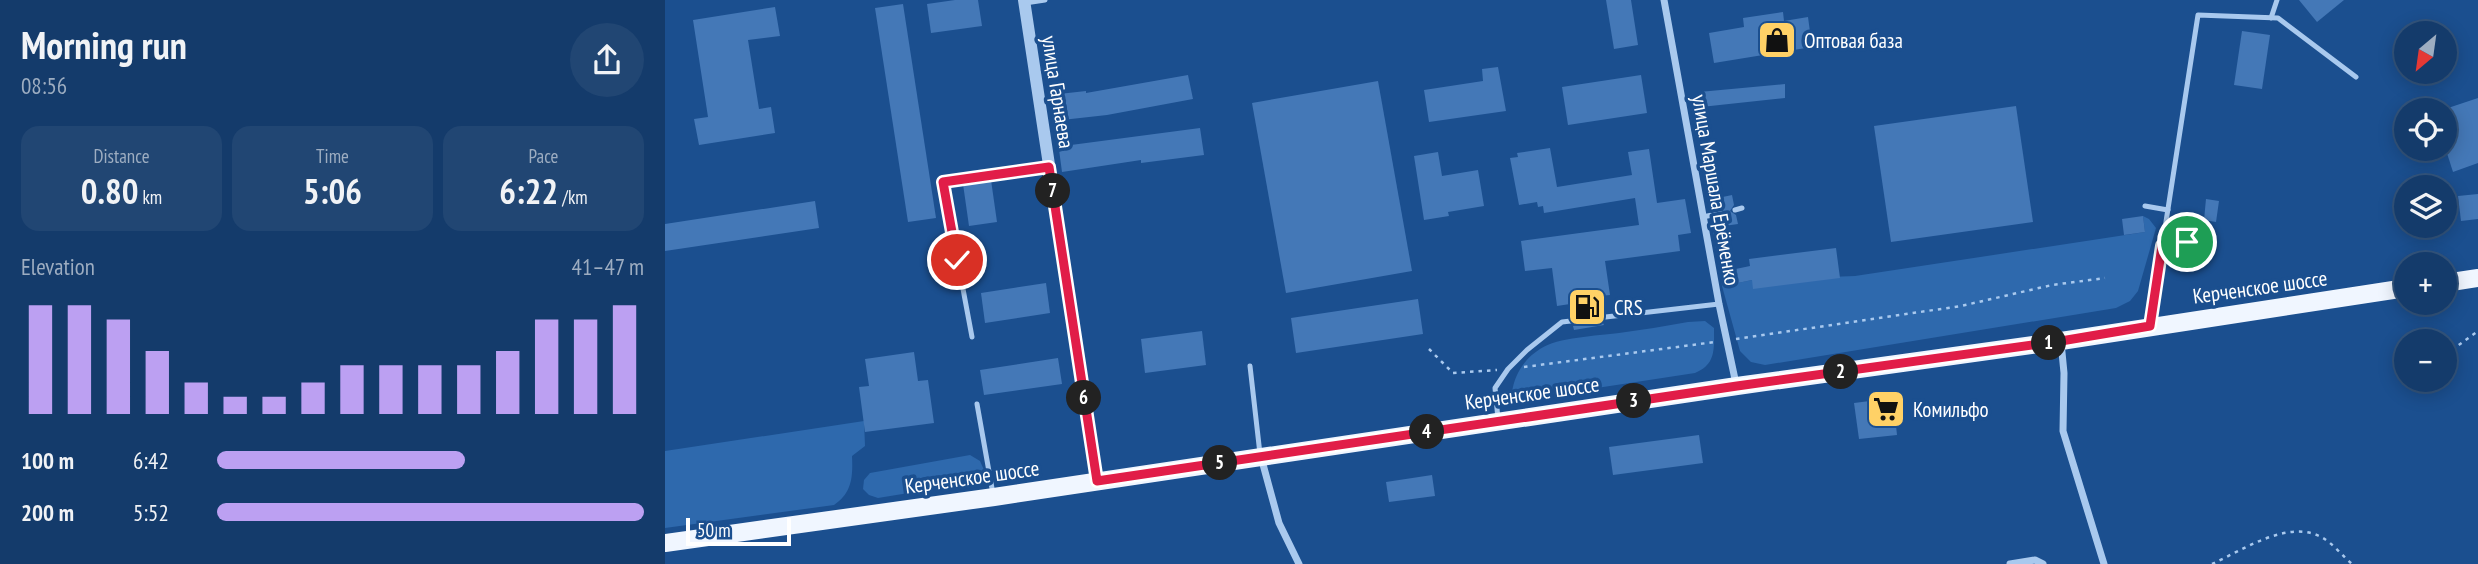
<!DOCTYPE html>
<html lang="en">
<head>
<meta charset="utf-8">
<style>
	:root { --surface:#143b6b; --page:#214673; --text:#f1f3f6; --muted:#9dadc1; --line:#33557e; --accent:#bca0f2 }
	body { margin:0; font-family:"PT Sans Narrow",sans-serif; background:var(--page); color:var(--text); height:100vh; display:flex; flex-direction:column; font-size:26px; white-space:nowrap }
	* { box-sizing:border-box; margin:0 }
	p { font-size:23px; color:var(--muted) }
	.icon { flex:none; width:38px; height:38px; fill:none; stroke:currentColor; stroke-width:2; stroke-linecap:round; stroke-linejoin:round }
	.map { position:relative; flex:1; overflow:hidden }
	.details { display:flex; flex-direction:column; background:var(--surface); width:665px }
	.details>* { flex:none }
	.needle { width:46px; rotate:209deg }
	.controls { position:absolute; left:1729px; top:21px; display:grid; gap:14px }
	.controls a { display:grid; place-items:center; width:63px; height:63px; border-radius:50%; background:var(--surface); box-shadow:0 4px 18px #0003,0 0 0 2px var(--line); font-size:35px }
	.scale { position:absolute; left:21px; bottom:18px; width:105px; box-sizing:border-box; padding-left:7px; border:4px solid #fff; border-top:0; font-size:19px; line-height:24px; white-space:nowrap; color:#fff; -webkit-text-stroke:5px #1b4f8f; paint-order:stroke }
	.pin { position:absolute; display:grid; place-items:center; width:60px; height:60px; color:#fff; margin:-30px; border:4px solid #fff; border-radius:50%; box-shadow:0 2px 7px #0007 }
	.km { position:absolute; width:35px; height:35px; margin:-18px; border-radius:50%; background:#222; color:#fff; font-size:19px; line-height:35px; text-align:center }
	.round { display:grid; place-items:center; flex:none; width:74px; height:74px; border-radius:37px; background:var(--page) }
	.overview { display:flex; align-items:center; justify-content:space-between; height:119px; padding:0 21px }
	h1 { font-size:38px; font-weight:600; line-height:52px }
	.figures { display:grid; grid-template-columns:repeat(3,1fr); gap:10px; height:119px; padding:7px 21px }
	.figures div { display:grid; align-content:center; border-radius:18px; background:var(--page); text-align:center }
	.figures b { font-size:35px; font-weight:600 }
	.figures small { font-size:19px; font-weight:400 }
	.figures p { font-size:19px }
	.chart { height:196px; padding:14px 21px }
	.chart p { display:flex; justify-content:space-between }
	.chart svg { width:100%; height:126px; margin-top:7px; stroke:var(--accent); stroke-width:6 }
	ul { padding:0 21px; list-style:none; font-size:23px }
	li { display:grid; grid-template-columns:112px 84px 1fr; align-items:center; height:52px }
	li i { height:18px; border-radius:9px; background:var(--accent) }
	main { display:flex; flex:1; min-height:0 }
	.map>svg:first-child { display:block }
</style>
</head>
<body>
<main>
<section class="details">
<div class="overview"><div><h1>Morning run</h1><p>08:56</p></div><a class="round"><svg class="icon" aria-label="share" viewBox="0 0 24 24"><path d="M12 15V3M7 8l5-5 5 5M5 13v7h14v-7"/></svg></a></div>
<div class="figures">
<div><p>Distance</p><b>0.80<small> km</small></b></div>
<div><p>Time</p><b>5:06</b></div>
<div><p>Pace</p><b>6:22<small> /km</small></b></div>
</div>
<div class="chart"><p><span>Elevation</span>41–47 m</p>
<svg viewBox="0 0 160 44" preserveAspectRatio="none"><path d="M5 44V6M15 44V6M25 44V11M35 44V22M45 44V33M55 44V38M65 44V38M75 44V33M85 44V27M95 44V27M105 44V27M115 44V27M125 44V22M135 44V11M145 44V11M155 44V6"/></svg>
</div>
<ul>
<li><b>100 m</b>6:42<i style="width:58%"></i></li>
<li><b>200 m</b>5:52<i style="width:100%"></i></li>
</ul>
</section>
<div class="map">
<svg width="1813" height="564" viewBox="0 0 1813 564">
	<rect width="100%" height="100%" fill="#1b4f8f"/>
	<!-- green -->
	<g fill="#2e69ad">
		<polygon points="1478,216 1484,219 1491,228 1473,291 1465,301 1451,308 1100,365 1086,362 1075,351 1057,286 1048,231 1059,226 1068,284 1087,280 1190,276 1480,232"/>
		<path d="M1040,321l9,7c0,22 2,36 -19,45l-131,20 -46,5 -6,-5c2,-18 12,-34 28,-44 18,-12 57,-13 79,-16 23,-3 46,-7 69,-11z"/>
		<path d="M199,421l1,25 -13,10c1,21 0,37 -18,49l-169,23v-77z"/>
		<polygon points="305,455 315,461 319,470 316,478 311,482 213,498 204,495 198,489 199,480 205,473"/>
	</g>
	<!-- building -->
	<g fill="#4478b7">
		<polygon points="290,0 313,0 317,26 266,33 262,4"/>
		<polygon points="941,0 966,0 973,45 949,49"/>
		<polygon points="1634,0 1679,0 1652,22"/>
		<polygon points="238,4 271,218 243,222 210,8"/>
		<polygon points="110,7 115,36 83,40 94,109 106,107 110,133 34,145 29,119 43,117 28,20"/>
		<polygon points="1118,12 1119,21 1143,17 1147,47 1049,63 1044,33 1079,27 1078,18"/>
		<polygon points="1577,31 1605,35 1597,89 1569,85"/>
		<polygon points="833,67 841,111 764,122 759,90 818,81 817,69"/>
		<polygon points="523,75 528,99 442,115 397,120 394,94 421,91 421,93"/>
		<polygon points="976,75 982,113 903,125 897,87"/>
		<polygon points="713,81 747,271 621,293 587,103"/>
		<polygon points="1120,84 1120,98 1036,107 1034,92"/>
		<polygon points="1813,98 1813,163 1788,172 1780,147 1780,109"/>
		<polygon points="1351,106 1368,222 1226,242 1209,126"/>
		<polygon points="535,128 539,155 476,163 476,160 397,172 393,142 405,141 406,145"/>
		<polygon points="885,148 892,187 967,175 963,152 984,149 992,203 1020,199 1026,233 1013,235 1015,251 940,261 945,295 934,296 937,312 907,316 905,304 892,306 887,268 860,271 856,241 974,225 970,198 879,213 878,206 873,207 872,202 854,205 845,158 853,157 852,153"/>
		<polygon points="773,152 777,176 813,170 819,206 783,212 784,216 759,220 749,156"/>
		<polygon points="326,180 332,222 304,226 298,184"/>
		<polygon points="1813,194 1813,219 1796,221 1793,196"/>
		<polygon points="1067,195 1069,205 1065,211 1071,215 1073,224 1059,226 1057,218 1061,213 1055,208 1053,198"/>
		<polygon points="1541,199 1554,201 1551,222 1539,220"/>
		<polygon points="150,201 154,228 0,251 0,224"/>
		<polygon points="1478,216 1480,232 1459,235 1457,219"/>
		<polygon points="1171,248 1175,278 1088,289 1087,280 1068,284 1066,270 1085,266 1084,259"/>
		<polygon points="381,283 385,313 320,323 316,293"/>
		<polygon points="753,299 758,334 631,353 626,318"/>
		<polygon points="938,323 939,325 909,330 908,326"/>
		<polygon points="537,331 541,365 480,373 476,339"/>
		<polygon points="249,352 253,381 263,380 269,423 200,432 194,387 204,386 200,359"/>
		<polygon points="393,358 397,384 319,395 315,370"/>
		<polygon points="1228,398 1232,435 1194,439 1189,403"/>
		<polygon points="1034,435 1038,463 948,475 944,447"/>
		<polygon points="767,475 770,496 724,502 721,482"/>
	</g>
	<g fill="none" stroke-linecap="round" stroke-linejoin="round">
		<!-- path -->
		<g stroke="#a9c9ee" stroke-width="2.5" stroke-dasharray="3.5 5" stroke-linecap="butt">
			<polyline points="1071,339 1296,306 1387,285 1440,278"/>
			<polyline points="764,349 788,373 832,370"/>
			<polyline points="1780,355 1813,331"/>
			<polyline points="859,367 1050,342"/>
			<path d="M1547,564c31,-14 77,-46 111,-26 10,6 20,18 29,26"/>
		</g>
		<!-- service -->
		<g stroke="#a9c9ee" stroke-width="5">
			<polyline points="360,3 380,0"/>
			<polyline points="1606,18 1612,0"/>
			<polyline points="1480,206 1503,210"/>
			<polyline points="1070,210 1077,208"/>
			<polyline points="1038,217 1056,213"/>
			<polyline points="1498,246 1522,242"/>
			<polyline points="1485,325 1533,15 1613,18 1691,77"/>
			<polyline points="307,337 278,182 384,167"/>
			<polyline points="585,366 595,454"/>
			<polyline points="312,404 328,494"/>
			<polyline points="833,419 830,388 843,369 862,350 897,322 1054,304"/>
		</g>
		<!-- minor -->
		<g stroke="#a9c9ee" stroke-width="7">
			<polyline points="999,0 1054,304 1071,384"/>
			<polyline points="1396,342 1399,373 1398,431 1439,564"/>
			<polyline points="596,457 614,523 634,564"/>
			<polyline points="1345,564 1370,560 1378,564"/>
		</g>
		<!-- tertiary -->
		<polyline stroke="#a9c9ee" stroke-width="12" points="359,0 432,481"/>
		<!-- primary -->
		<g stroke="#f0f6ff" stroke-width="18">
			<polyline points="1780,283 1813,278"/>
			<polyline points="0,543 329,497 1072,386 1396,341 1741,288"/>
		</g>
	</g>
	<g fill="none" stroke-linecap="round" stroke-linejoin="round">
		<defs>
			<polyline id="route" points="292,260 278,182 384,167 432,481 1072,386 1396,341 1485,326 1497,246 1522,242"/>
		</defs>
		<!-- route casing -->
		<use href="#route" stroke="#fff" stroke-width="14"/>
		<!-- route -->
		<use href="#route" stroke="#e11d48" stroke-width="9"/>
	</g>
	<!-- icons -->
	<defs>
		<symbol id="shop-square" viewBox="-11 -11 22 22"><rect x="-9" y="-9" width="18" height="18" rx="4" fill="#ffd166" stroke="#1b4f8f"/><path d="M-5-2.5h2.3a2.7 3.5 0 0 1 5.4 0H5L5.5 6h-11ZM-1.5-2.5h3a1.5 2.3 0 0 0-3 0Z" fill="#111"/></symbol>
		<symbol id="fuel-square" viewBox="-11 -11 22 22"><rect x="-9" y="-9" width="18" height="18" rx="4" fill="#ffd166" stroke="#1b4f8f"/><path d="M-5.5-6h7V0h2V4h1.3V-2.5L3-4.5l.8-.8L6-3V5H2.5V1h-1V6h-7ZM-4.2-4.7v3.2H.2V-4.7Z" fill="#111"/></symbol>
		<symbol id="supermarket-square" viewBox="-11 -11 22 22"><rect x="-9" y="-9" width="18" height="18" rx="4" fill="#ffd166" stroke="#1b4f8f"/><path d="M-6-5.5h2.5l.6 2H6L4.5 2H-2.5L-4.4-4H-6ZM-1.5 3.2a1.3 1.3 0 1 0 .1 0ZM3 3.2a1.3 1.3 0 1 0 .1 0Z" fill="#111"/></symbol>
	</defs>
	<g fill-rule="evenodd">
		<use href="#shop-square" x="1090" y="18" width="44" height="44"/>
		<use href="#fuel-square" x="900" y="285" width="44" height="44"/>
		<use href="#supermarket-square" x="1199" y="387" width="44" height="44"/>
	</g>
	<g text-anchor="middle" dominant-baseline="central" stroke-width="7" stroke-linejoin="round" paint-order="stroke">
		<!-- poi labels -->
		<g font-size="21" fill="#fff" stroke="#1b4f8f" text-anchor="start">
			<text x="1139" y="40">Оптовая база</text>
			<text x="949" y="307">CRS</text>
			<text x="1248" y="409">Комильфо</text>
		</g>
		<!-- street labels -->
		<g font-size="21" fill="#fff" stroke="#1b4f8f">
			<text transform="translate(393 92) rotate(81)">улица Гарнаева</text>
			<text transform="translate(1051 190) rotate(80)">улица Маршала Ерёменко</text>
			<text transform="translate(1595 287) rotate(-8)">Керченское шоссе</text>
			<text transform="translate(867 393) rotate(-8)">Керченское шоссе</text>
			<text transform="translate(307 477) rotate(-8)">Керченское шоссе</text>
		</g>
	</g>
</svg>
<div class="controls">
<a><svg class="needle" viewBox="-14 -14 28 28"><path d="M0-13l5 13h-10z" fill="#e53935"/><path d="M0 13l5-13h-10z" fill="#9dadc1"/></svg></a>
<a><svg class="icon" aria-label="locate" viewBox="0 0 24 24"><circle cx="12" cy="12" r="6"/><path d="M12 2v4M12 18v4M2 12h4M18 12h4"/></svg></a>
<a><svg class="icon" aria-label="layers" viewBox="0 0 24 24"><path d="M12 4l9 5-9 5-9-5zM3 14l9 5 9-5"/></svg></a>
<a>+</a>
<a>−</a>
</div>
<div class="scale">50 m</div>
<div class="pin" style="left:1522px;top:242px;background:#1e9e55"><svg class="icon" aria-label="arrive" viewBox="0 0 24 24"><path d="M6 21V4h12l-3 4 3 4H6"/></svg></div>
<div class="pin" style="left:292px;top:260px;background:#d93025"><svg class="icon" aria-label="check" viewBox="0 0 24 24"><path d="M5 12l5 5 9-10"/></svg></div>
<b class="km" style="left:1384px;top:343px">1</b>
<b class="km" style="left:1176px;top:372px">2</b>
<b class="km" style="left:969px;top:401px">3</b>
<b class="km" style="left:762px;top:432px">4</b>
<b class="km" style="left:555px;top:463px">5</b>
<b class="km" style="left:419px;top:398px">6</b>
<b class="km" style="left:388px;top:191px">7</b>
</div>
</main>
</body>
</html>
